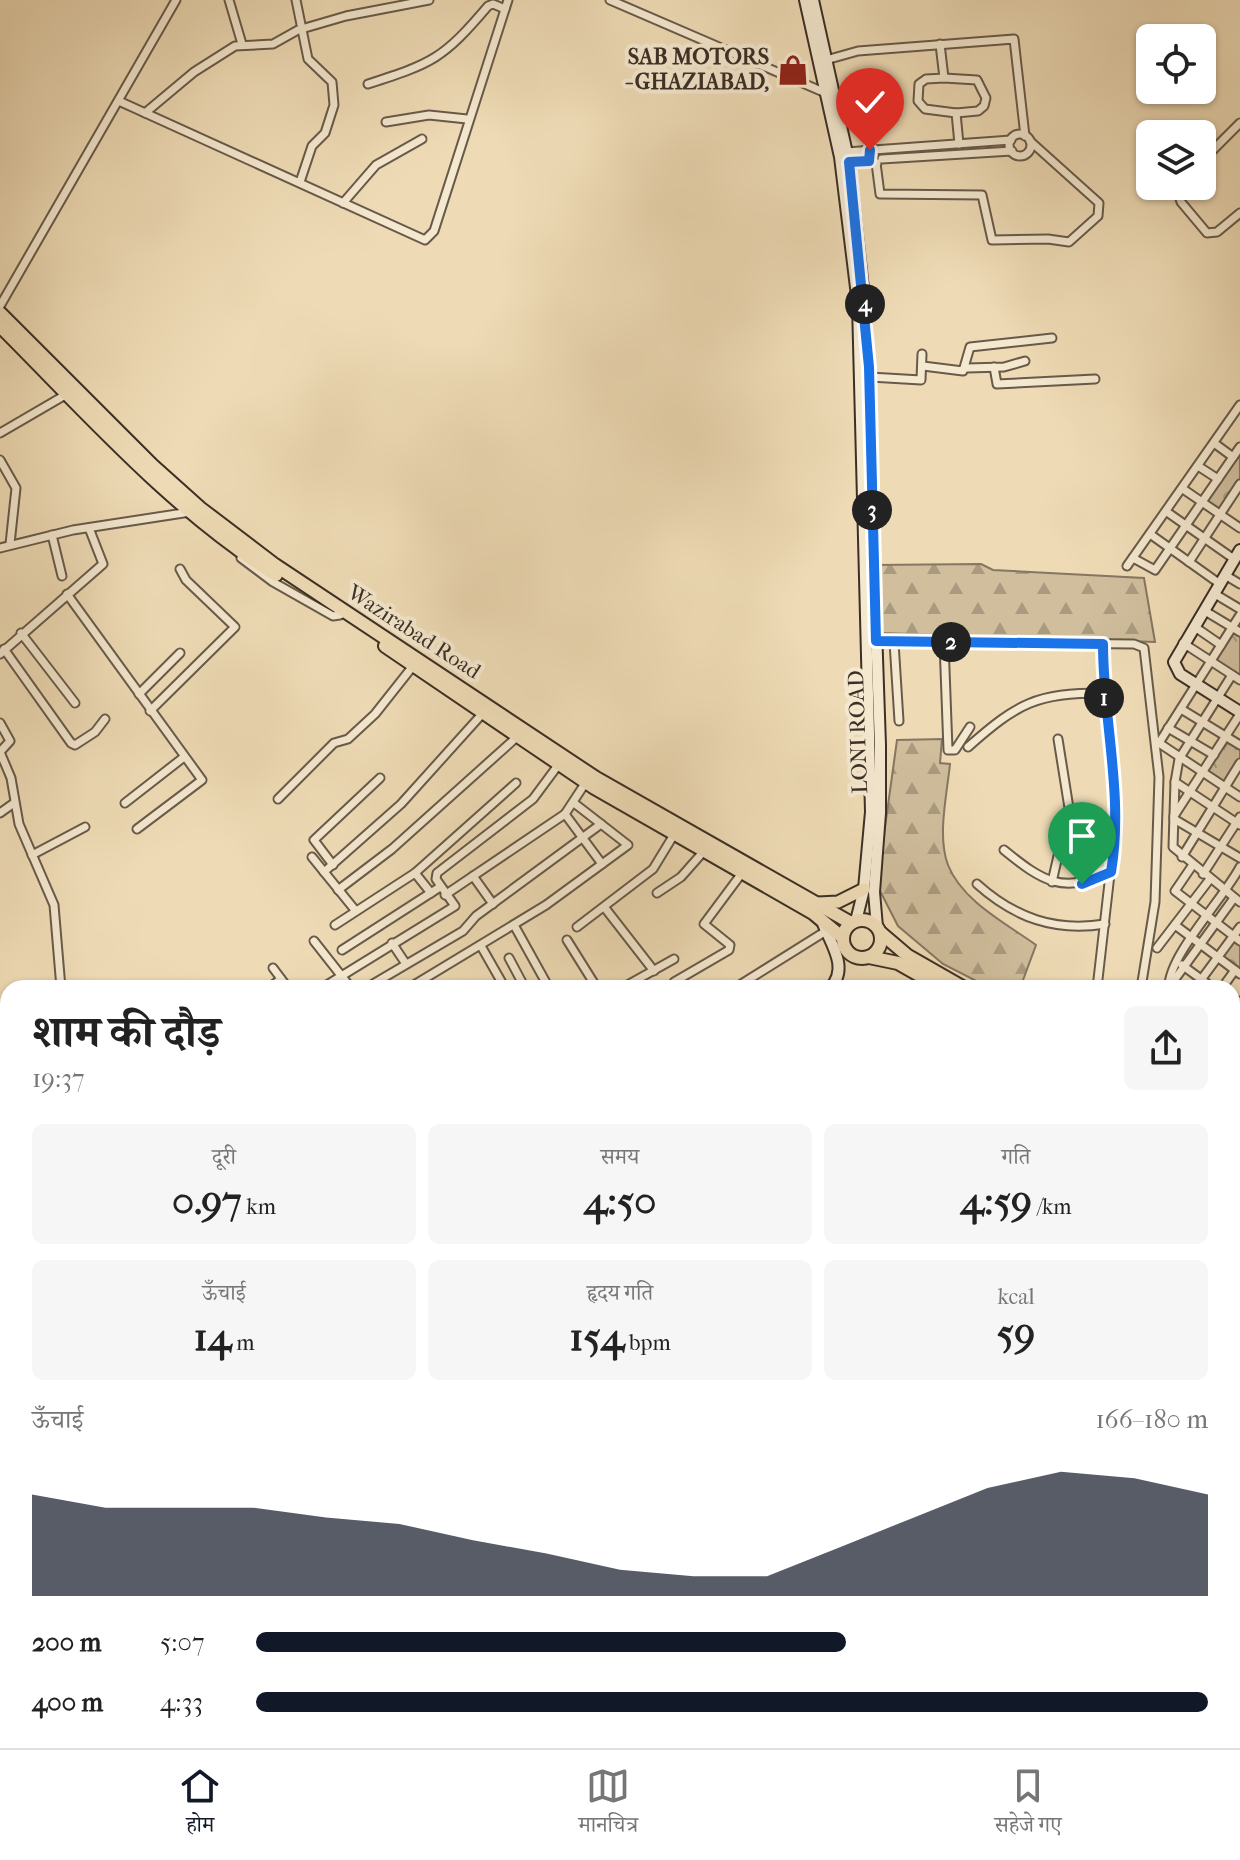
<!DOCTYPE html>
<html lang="hi">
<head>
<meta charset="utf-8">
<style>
	:root { --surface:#fff; --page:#f6f6f6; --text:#222; --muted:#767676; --line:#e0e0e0; --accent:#111827 }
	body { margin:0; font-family:"IM FELL French Canon","Noto Serif Devanagari",serif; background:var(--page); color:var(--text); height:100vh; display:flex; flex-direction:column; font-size:30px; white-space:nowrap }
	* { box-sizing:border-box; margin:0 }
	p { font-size:26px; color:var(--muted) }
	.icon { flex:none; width:44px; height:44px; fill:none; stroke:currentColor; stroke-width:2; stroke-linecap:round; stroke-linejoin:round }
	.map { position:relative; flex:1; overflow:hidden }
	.details { position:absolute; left:0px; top:980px; width:1240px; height:768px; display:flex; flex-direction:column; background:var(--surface); border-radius:24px 24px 0 0; box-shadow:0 2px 6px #0004 }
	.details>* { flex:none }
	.tools { position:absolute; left:1136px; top:24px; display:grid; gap:16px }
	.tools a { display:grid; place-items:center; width:80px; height:80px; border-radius:12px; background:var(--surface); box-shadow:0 2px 6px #0004; font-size:40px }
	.pin { position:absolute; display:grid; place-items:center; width:68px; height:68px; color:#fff; margin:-82px -34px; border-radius:50% 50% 50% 0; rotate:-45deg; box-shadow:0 0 8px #0007 }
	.pin .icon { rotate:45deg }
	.km { position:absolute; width:40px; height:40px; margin:-20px; border-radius:50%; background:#222; color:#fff; font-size:22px; line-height:40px; text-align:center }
	.round { display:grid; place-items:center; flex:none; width:84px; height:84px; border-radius:12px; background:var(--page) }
	.overview { display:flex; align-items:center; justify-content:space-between; height:136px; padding:0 32px }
	h1 { font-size:44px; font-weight:700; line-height:60px }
	.figures { display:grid; grid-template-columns:repeat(3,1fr); gap:12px; height:136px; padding:8px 32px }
	.figures div { display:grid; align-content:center; border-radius:12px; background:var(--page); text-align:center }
	.figures b { font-size:40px; font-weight:700 }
	.figures small { font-size:22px; font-weight:400 }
	.figures p { font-size:22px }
	.chart { height:224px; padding:16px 32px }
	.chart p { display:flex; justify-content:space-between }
	.chart svg { width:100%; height:144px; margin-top:8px; fill:var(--accent); opacity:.7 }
	ul { padding:0 32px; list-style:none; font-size:26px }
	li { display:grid; grid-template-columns:128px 96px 1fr; align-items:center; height:60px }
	li i { height:20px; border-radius:10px; background:var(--accent) }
	.menu { display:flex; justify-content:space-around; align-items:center; height:112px; border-top:2px solid var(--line); background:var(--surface); font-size:22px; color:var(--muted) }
	.menu a { display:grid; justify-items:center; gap:4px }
	.menu .active { color:var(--accent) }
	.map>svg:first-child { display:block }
</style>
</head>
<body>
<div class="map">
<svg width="1240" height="1748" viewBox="0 0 1240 1748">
	<defs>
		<pattern id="forest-firs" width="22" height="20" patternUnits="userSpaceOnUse" patternTransform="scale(2)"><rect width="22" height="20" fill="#d0be9d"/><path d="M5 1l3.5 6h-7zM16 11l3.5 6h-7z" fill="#aa9b80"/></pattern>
		<pattern id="park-crowns" width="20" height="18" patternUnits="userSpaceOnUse" patternTransform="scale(2)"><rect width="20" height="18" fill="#d0be9d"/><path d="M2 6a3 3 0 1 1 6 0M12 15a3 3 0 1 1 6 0" fill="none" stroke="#aa9b80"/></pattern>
	</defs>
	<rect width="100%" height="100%" fill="#eedbb5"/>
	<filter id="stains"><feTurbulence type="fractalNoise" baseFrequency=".0025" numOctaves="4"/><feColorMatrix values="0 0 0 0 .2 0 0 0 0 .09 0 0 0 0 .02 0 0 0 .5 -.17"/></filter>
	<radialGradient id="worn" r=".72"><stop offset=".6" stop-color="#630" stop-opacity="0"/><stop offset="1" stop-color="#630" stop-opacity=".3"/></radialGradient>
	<!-- green -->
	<g fill="#d0be9d" stroke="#867662" stroke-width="2">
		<polygon points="8,1424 8,1740 569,1740 568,1743 551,1748 0,1748 0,1427"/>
		<polygon points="704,1740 795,1740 800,1748 701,1748"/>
	</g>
	<!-- forest -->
	<g fill="url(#forest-firs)" stroke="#867662" stroke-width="2">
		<polygon points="981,564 993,570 1144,578 1155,642 880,633 874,565"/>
		<path d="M942,739l-2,24 10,1c-3,30 -13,72 -2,101 14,36 59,59 88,80l-16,43h-30l-47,-24 -45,-38 -21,-41 20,-145z"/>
	</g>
	<!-- park -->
	<g fill="url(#park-crowns)" stroke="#867662" stroke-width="2">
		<polygon points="1240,450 1240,479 1221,511 1204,501"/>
		<polygon points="1232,630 1240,635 1240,678 1212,660"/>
		<polygon points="1227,739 1240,747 1240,759 1225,784 1206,773"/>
		<polygon points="1233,940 1240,946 1240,972 1220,957"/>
	</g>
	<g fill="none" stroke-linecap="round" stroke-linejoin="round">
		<defs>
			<g id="street">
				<polyline points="229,0 242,44"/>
				<polyline points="296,0 308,59 332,82 334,105 325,133 312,146 300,182"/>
				<polyline points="610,0 828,94"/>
				<polyline points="940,44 944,78 926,79 919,84 918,101 925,109 956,113 959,144"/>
				<polyline points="826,60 858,51 1014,39 1025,136"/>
				<polyline points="944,78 977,80 986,98 984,106 978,111 956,113"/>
				<path d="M368,84c65,-21 75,-25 120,-78l5,-2 12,5"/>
				<polyline points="121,102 425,240 434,231 508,0"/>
				<polyline points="145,113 194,72 235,46 273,44 298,30 346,16 429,0"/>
				<polyline points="386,122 429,115 467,119"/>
				<circle cx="1020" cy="145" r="11"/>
				<polyline points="846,152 1011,140"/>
				<polyline points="882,159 1012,151"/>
				<polyline points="1202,161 1240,123"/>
				<polyline points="849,162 877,163"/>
				<polyline points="876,163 880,194 982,195 992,240 1048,239 1069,242 1098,216 1099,203 1030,141"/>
				<polyline points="1176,186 1181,202 1207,233 1217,232 1240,213"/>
				<polyline points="343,203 376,165 422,139"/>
				<polyline points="0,306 176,0"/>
				<polyline points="923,366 963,371 970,347 1052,338"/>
				<polyline points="994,367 997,384 1095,379"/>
				<polyline points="967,368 1004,367 1025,361"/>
				<polyline points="870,377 921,380 922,354"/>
				<polyline points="0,433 67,394"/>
				<polyline points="1214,443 1233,457"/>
				<polyline points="0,460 16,488 10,544"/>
				<polyline points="1198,466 1218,479"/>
				<polyline points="1183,489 1240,528"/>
				<polyline points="1167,512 1234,559"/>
				<polyline points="1150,534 1220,584"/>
				<polyline points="52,535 62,576"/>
				<polyline points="0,548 73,530 190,512"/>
				<polyline points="241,558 273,582 333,616 340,615"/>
				<polyline points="1133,558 1155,570 1240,447"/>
				<polyline points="1189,562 1240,484"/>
				<polyline points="1127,566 1240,405"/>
				<polyline points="1225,575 1240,584"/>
				<polyline points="67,594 202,780 137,829"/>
				<polyline points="1215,594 1240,609"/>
				<polyline points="1205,611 1240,632"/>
				<polyline points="1240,615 1159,743 1240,797"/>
				<polyline points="1195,627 1221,645"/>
				<polyline points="21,633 75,703"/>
				<polyline points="876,641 1134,644 1144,648 1159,777 1155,902 1141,988"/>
				<polyline points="894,642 899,721"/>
				<polyline points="944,642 948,750 955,750 970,727"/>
				<polyline points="1183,643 1240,680"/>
				<polyline points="4,649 71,743 75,745 95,732 105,719"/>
				<polyline points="0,654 103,564 89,528"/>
				<polyline points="1232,675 1179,759 1175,782 1240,825"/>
				<polyline points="139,694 180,653"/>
				<polyline points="1181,709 1240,745"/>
				<polyline points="150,711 235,627 186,580 180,569"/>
				<polyline points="0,723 10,741 0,752 11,778 19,824 54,905 61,988"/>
				<polyline points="1168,728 1214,755"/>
				<path d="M968,747c50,-44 68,-54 135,-54"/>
				<polyline points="1175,782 1173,847 1240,902"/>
				<polyline points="278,799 334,743 348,739 375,714 413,666"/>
				<polyline points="125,803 184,757"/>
				<polyline points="0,813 14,803"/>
				<polyline points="565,814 602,864"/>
				<polyline points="1174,816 1240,714"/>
				<polyline points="1174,819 1240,858"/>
				<path d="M1004,850c38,31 59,45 107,22"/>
				<polyline points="32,855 85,827"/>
				<polyline points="312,857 355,910"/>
				<polyline points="1182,857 1240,763"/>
				<polyline points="333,865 314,840 380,778"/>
				<polyline points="1192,866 1175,891 1240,941"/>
				<polyline points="324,872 401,804 483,713"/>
				<polyline points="415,873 431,893"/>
				<polyline points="1203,874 1240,817"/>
				<polyline points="473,876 493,904"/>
				<polyline points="1052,882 1069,808 1058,739"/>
				<path d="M977,884c38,34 78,48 128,40"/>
				<polyline points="338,890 392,849 518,736"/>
				<polyline points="657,893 681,877 704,851"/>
				<polyline points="445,895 565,814 588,779"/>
				<polyline points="605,908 654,971"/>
				<polyline points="335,925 415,873 516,783"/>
				<polyline points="514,925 549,988"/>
				<polyline points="1175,925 1240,974"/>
				<polyline points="577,927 653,869 675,833"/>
				<polyline points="567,940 597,988"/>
				<polyline points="314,941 351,988"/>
				<polyline points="392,943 406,964"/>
				<polyline points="481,946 505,988"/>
				<polyline points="1157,948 1210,879"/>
				<polyline points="342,950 440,887"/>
				<polyline points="509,958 525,988"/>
				<polyline points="1182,965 1213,988"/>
				<polyline points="273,968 288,988"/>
				<polyline points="674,982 729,950 730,945 704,924 742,873"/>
				<polyline points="373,984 463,931 476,916 601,824"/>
				<polyline points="1170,986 1234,898"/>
				<polyline points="269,988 281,979"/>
				<polyline points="322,988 455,906 436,879 437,873 533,799 559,764"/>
				<polyline points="409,988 546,905 628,845 574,803"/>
				<polyline points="622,988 674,959"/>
				<polyline points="735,988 826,931"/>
				<polyline points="1097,988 1117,813 1103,693 1103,644"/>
				<path d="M1169,988c-2,-31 55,-90 71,-121"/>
				<polyline points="1195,988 1240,927"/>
				<polyline points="1222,988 1235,970"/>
				<polyline points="1232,1012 1240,1001"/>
				<polyline points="0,1119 8,1114"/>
			</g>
			<g id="secondary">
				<polyline points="805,0 840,157 858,304 871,812 864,889 856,921"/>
				<polyline points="813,0 849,162 865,307 880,745 880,813 874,892 877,927"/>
				<polyline points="1240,550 1174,662 1180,674 1240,712"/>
				<path d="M822,921c8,22 28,47 8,67"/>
				<polyline points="0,1220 8,1218"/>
			</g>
			<polyline id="primary" points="818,903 838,902 864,889"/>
			<g id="highway">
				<polyline points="0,313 152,465 200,508 275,565 596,778 851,923"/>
				<path d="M0,326c87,87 171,183 276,249"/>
				<polyline points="385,646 593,787 813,913 843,938"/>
				<circle cx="862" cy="939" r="19"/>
				<polyline points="881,933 908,956 964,988"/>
				<polyline points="869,957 898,963 942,988"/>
				<polyline points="1232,1140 1240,1144"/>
				<polyline points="1232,1152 1240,1157"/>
			</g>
		</defs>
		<!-- street casing -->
		<use href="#street" stroke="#685a4a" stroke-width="11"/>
		<!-- secondary casing -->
		<use href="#secondary" stroke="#3b2f26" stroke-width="14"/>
		<!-- primary casing -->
		<use href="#primary" stroke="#3b2f26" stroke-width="15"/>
		<!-- highway casing -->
		<use href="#highway" stroke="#3b2f26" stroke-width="16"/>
		<!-- street -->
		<use href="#street" stroke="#f4e8cf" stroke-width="7"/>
		<!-- secondary -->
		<use href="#secondary" stroke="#f4e8cf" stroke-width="10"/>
		<!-- primary -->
		<use href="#primary" stroke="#eedbb5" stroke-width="11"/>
		<!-- highway -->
		<use href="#highway" stroke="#eedbb5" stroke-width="12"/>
	</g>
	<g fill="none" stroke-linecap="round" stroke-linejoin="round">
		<defs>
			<path id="route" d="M870,150l-1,11 -20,1 20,205 7,274 227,3c0,78 21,151 8,228l-29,12"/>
		</defs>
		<!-- route casing -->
		<use href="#route" stroke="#fff" stroke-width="16"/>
		<!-- route -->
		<use href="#route" stroke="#1a73e8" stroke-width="10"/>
	</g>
	<!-- icons -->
	<defs>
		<symbol id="shop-bare" viewBox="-9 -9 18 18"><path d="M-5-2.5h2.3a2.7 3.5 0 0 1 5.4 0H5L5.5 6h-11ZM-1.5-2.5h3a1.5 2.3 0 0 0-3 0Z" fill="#8f2418" stroke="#f4e8cf" stroke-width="2.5" paint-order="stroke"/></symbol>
	</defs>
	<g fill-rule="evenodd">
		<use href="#shop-bare" x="771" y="48" width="44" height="44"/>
	</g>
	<g text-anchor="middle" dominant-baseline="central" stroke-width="8" stroke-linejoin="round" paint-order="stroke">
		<!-- poi labels -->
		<g font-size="22" font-weight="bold" fill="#3b2f26" stroke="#f4e8cf" text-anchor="end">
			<text x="769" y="57">SAB MOTORS<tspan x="769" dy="25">- GHAZIABAD,</tspan></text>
		</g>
		<!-- street labels -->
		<g font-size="22" fill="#3b2f26" stroke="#f4e8cf">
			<text transform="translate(414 632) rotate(33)">Wazirabad Road</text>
			<text transform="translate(858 732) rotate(-92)">LONI ROAD</text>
		</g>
	</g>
	<rect width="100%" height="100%" filter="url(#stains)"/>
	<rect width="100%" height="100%" fill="url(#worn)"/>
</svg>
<div class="tools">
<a><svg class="icon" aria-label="locate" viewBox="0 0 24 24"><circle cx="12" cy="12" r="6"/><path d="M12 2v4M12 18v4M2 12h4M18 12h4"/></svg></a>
<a><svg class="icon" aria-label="layers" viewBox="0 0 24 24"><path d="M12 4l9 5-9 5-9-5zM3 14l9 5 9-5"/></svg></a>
</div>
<div class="pin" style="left:1082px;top:884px;background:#1e9e55"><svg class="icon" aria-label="arrive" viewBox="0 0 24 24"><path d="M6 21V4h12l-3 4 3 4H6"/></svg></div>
<div class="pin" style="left:870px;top:150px;background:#d93025"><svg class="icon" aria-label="check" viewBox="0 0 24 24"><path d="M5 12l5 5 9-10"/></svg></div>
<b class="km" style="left:1104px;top:698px">1</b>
<b class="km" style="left:951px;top:642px">2</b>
<b class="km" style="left:872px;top:510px">3</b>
<b class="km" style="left:865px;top:304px">4</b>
<section class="details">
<div class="overview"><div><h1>शाम की दौड़</h1><p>19:37</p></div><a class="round"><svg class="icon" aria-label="share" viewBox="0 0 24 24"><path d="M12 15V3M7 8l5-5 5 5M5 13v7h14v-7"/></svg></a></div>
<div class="figures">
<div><p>दूरी</p><b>0.97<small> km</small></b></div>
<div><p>समय</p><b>4:50</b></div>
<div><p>गति</p><b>4:59<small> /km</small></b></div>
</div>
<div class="figures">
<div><p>ऊँचाई</p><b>14<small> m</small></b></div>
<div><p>हृदय गति</p><b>154<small> bpm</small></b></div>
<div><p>kcal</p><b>59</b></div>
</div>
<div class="chart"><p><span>ऊँचाई</span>166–180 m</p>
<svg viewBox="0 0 160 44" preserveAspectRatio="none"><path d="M0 44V13L10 17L20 17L30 17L40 20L50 22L60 27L70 31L80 36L90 38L100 38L110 29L120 20L130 11L140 6L150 8L160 13V44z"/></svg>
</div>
<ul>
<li><b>200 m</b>5:07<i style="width:62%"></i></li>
<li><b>400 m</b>4:33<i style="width:100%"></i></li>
</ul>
</section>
</div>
<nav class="menu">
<a class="active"><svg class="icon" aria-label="home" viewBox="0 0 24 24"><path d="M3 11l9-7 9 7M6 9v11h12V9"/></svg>होम</a>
<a><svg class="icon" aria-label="map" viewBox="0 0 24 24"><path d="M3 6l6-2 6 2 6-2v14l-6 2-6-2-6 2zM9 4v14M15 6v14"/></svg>मानचित्र</a>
<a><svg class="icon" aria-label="saved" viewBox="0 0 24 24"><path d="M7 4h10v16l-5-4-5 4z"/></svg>सहेजे गए</a>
</nav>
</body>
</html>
